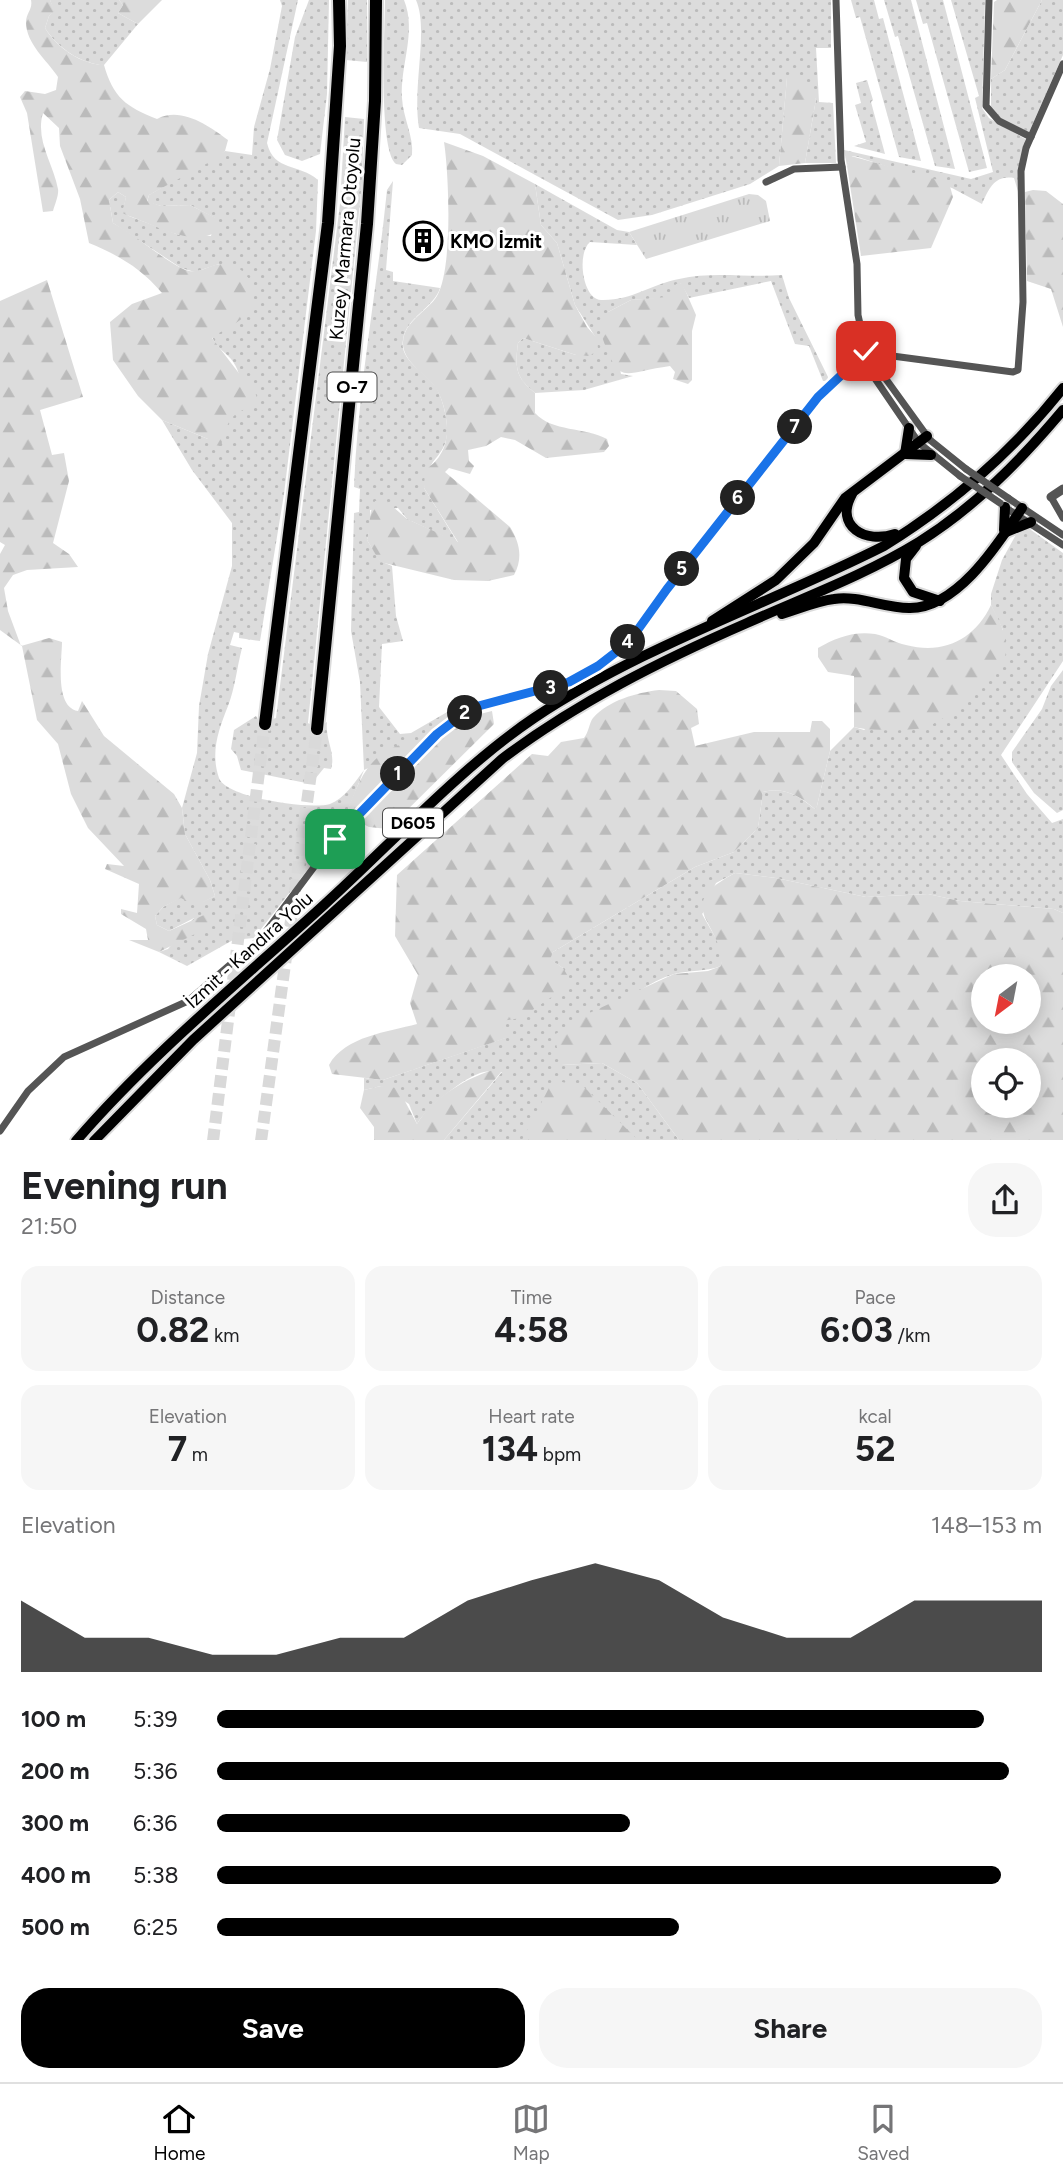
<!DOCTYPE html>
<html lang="en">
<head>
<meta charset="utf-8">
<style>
	:root { --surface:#fff; --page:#f6f6f6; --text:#202124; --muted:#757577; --line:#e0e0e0; --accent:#000 }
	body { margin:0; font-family:Figtree,sans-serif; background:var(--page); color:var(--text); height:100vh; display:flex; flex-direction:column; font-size:26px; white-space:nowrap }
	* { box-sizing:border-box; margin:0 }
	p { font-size:23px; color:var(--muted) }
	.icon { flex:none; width:38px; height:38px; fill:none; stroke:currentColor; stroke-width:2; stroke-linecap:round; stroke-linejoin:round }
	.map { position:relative; height:1140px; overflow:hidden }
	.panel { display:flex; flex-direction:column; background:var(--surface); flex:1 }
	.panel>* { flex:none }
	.needle { width:46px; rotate:212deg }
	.buttons { position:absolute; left:971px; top:964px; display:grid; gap:14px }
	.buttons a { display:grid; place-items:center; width:70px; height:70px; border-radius:50%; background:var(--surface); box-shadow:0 4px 18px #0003; font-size:35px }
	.pin { position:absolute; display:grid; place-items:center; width:60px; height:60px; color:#fff; margin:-30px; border-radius:14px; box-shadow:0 4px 10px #0006 }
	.km { position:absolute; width:35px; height:35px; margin:-18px; border-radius:50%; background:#222; color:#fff; font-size:19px; line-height:35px; text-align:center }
	.round { display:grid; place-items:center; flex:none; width:74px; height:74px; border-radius:28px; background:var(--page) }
	.head { display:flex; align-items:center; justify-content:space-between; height:119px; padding:0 21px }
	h1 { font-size:38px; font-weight:700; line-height:52px }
	.stats { display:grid; grid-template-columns:repeat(3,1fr); gap:10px; height:119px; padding:7px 21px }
	.stats div { display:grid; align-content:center; border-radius:18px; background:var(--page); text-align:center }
	.stats b { font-size:35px; font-weight:700 }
	.stats small { font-size:19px; font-weight:400 }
	.stats p { font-size:19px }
	.chart { height:196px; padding:14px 21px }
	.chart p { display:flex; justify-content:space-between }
	.chart svg { width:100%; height:126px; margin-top:7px; fill:var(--accent); opacity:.7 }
	.button { display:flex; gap:14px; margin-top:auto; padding:14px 21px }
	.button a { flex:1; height:80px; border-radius:28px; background:var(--accent); color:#fff; font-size:28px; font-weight:700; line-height:80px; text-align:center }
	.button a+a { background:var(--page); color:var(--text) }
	ul { padding:0 21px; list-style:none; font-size:23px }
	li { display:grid; grid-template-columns:112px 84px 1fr; align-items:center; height:52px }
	li i { height:18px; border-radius:9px; background:var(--accent) }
	.tab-bar { display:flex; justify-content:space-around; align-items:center; height:98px; border-top:2px solid var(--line); background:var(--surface); font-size:19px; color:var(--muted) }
	.tab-bar a { display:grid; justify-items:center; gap:4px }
	.tab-bar .active { color:var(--accent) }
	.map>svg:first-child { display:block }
</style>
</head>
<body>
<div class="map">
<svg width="1063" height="1141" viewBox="0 0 1063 1141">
	<defs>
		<pattern id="grass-dots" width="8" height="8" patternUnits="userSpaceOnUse" patternTransform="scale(1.75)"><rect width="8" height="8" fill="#dcdcdc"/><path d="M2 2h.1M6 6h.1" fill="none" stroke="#bbb" stroke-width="1.8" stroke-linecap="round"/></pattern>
		<pattern id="forest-firs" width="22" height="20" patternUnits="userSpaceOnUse" patternTransform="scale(1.75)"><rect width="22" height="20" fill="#dcdcdc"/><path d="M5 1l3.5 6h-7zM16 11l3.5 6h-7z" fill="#bbb"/></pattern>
		<pattern id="park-tufts" width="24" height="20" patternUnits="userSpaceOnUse" patternTransform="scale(1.75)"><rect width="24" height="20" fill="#dcdcdc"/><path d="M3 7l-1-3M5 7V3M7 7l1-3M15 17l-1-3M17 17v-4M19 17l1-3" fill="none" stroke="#bbb"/></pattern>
	</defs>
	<rect width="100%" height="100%" fill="#fff"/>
	<!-- grass -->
	<g fill="url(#grass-dots)">
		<path d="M50,0h69l4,5 -5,8 20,11 -34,41c-24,-1 -47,-18 -59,-37l4,-12 5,-5z"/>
		<path d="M280,0h18l-31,143c7,29 32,20 51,37l-2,51 -32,263 -24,147 -21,-3v-5l-5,-1 -4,13 12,3c-5,19 -7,40 -14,58 -9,23 -18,46 -9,72 7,20 92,32 111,26 14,-5 25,-22 34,-34l-4,-88 -9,-51 3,-118 5,-1 1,-23 -6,-2c4,-100 23,-197 33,-297l6,-9 -7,89 7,2v9l47,7c-6,20 -34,29 -37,52 -4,20 23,33 33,47 7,13 12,33 11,47 -1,13 -7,19 -14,28 -5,7 -6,18 -9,26l34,55 -51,-24 -9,-11 -28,2 1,15 -4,15 13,21 12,5 4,50 7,25 -21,3 -3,63 21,27 11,-1 50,-29 2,6 -39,33 -60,27 -23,57 -87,111 -21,2 -46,26 -28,-14 9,-3 26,-31 -25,13 -12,-6 -2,-9 8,-9 18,-10 15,8 19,-9 -5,-16 -25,-46 -3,-26 15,-55 2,-47 9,-52 24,-88v-43l-40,-53 -30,-50 46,19c18,-11 17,-18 31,-29 1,-19 5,-35 -8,-51 -7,-8 -14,-11 -19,-22l13,-9 -6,-64 -24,8 -14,-4 -68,-45 -4,-23 9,-8 8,5 -3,15 6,4 50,19 32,1 4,-18 -25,-13 -29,1 -14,-4 2,-7 76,-44 27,4 2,-28 16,-58 12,-63z"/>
		<polygon points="309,0 329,0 327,94 320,154 302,161 285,155 277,140 295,37"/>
		<polygon points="348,0 367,0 367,62 346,60"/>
		<path d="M385,0h19c13,32 -4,65 -2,98 1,20 12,39 10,57l-10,10 -6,-1c-18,-15 -11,-136 -11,-164z"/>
		<path d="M416,0h415v48h-15l3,54 14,1 3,60h-31l11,-64 -29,-21 -8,88 -29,18 -98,31 -34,5 -158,-86 -41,-6c-7,-42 10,-98 -3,-128z"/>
		<polygon points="851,0 874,0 879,19 883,18 921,161 899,157 860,17 856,18"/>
		<polygon points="884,0 911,0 955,169 935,166 898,36 895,37"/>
		<polygon points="916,0 943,0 987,168 969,172 927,23 923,24"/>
		<path d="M951,0h34l-3,108 7,10 38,22 -8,55 -5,-17c-19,-3 -25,10 -32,26l-30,-16 -94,-31 -6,-1 -5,10 -3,-16 127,29 22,-7 -18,-74 4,-2z"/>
		<polygon points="1042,0 1063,0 1063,55 1029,132 1001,118 991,108 991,79 1005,70"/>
		<polygon points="867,80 873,100 871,102 885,154 854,146 866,142 855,105 861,103 856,83"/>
		<path d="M345,117l19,2 -2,63 -54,541 9,6 10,-7c-2,18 9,31 4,47l-7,-1 -13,16 -70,-14 -4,-14 -6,-7 3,-19 22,-14 4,7 16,-5 64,-514z"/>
		<path d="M535,184l82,46 12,2 8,13 -47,-3c-14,12 -7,58 11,58 30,1 51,-16 78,-21 34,-8 69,-1 103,-4l7,23 39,79 -1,4h-4l-14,-35 -14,-2 -24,-63 -82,17 -8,-15 -14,15 -36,2 -23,12 13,62 12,2 -49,14 -49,3c-20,-16 -20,-26 -17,-50l5,-5 53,17 20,-17 -21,-33 -18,-62 -16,-18z"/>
		<path d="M1031,530l32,23v108l-62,94 26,39 25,29 11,-4v94l-9,-4 -94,-8 -32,-7 -62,3 -90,-19 -41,-5 -19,10 -14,31 20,35 -1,17c-16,6 -31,4 -47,8 -45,13 -81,60 -113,91l41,-2 35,20 42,57h-235l58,-68c-6,0 -12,-1 -18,0 -19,4 -58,36 -67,52l-8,-20 -28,-18 -17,4v-12l19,2 122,-42 -5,-17 63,-53 -14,-9 4,-7 142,-85 39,-15 24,-24 5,-36c24,-5 35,4 53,18l14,-59 24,-24 10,3 139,-100 -12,-25v-11l11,-34 16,-29z"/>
		<polygon points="1063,670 1063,810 1057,813 1034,793 1012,762 1012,752 1042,709 1051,686"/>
	</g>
	<!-- forest -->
	<g fill="url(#forest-firs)" fill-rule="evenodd">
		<path d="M31,0h19l5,11 -6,5 -4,12c12,20 36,36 59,37 9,32 22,42 53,54 24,-13 52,7 71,21l-3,11 -8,7 -68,37 -2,6 14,5 29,-1 26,13 2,13c-26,17 -63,-6 -89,-15l-7,-3 4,-16 -8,-5 -9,8 4,23c24,13 44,32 68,45 17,9 25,-3 40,-4 28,-2 44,34 23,53 -9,8 -22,13 -32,21l29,38 10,4 6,18 -5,9c-22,5 -26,18 -31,39l-8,-1 -5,-6 -46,-19 -24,-24 -25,-36 -3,-38 22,-18 30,-11c-21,-25 -44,-38 -73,-50l-9,-44 -20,-53 -1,-18 -16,-15c-8,27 10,50 15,76 1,6 -3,15 -5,22l-10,1 -16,-99 -7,-16 5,-6 20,3 11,-4 2,-13c-11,-17 -32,-33 -32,-55 0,-9 7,-13 5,-22z"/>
		<polygon points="119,0 162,0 138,24 118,13 123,5"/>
		<polygon points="997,0 1042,0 1005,70 991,79 994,2"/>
		<polygon points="801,77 816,99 805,163 779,166 787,78"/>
		<path d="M444,142l39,14 52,28 6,41 16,18 18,62 12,22 10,11 1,11 -8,7 -14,-1 -53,-17 -5,5c-3,24 -3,34 17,50v20c17,19 50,14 72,26l2,7 -5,6 -58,6 -31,-18 -14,-3 -15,9 -18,4 1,11 5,5 -4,8 -21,-6 -4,4 65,55c10,16 13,31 4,48l-26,6 -34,-1 -74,-18 -13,-22c4,-14 1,-27 8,-39l10,-1 22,19 51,23 -34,-54 1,-17c5,-5 12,-10 15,-16 13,-17 6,-55 -7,-71 -10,-11 -31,-24 -30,-42 1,-21 25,-31 34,-46 16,-27 12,-122 7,-154z"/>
		<polygon points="851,156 949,183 953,197 931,248 861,256 847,166"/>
		<polygon points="1033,190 1046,191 1063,204 1063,327 1051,289 1027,281 1025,192"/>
		<path d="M47,280l36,117 -43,13 12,45 12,-2 5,28 -16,62 16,11 9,13 -51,3 -14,5 -9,13 4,23 13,35 28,-8 13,4c0,17 -8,65 16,69l4,-10 22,35 70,58 8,14 3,26 25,46 5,16 -19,10 -15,-8 -18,9 -8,9 2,9 12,6 35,-16 11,9 -56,28 -30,-12h19l-2,-11 -25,-15v-5l16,4 2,-29 -34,-15 2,-5 17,2 -36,-38 -17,-34 -13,-50 -21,-24 -15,-74 -22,-16v-76l5,-9 -5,-3v-241z"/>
		<path d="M682,283l14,32 -4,16v49l-4,4 -15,-5 2,-7 -5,-6c-51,7 -50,22 -70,-35l8,-19 23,-12 36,-3 9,-13z"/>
		<path d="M991,605c8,15 19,34 14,52 -7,23 -54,59 -76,69 -14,6 -61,5 -75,1v-51l-26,-4 -10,-15v-9c18,-10 35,-17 57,-14 11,2 20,9 31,11 38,10 69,-6 85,-40z"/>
		<path d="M659,690l17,1 21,18 2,15 -8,4 4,18 59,-14h56l2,-11h10l8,8v22l-14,59c-17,-14 -30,-23 -53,-18l-5,36 -24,24 -39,15 -142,85 -3,7 13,9 9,15 -51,35 -20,3 5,17 -123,42 -51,-6 -3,-9c16,-29 59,-33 88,-41l-7,-21 8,-28 -23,-39 2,-61 135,-121 16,2 13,-14 23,-4c5,-6 5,-15 9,-20 16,-18 43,-25 66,-28z"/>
		<polygon points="492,711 494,724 388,829 369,827 357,821 457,724 468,717"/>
		<path d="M418,741l6,2 -83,84c17,-43 25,-80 77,-86z"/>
		<path d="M735,873l41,5 90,19 62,-3 32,7 94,8 9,4v227h-384l-42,-57 -35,-20 -41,2 -7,-30 31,-20 89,-41 34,-3 13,-5c3,-45 -52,-58 14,-93zM984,976h45v46h-45zM984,1060h45v46h-45z"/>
		<path d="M497,1069l5,2 -58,69h-70v-13l-14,-19 4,-18 17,-4 17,2 19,36c15,-26 52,-48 80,-55z"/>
		<polygon points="562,1082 584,1087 638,1140 522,1140 551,1084"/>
	</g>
	<!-- park -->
	<polygon fill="url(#park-tufts)" points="749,194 758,195 766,201 770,221 646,259 629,232"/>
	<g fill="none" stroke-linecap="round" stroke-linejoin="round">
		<!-- motorway-tunnel -->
		<g stroke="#d9d9d9" stroke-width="12" stroke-dasharray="12 6" stroke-linecap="butt">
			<polyline points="213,1141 265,724"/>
			<polyline points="261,1141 317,729"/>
		</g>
		<defs>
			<g id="trunk">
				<polyline points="909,428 905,454 931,455"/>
				<path d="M852,494c-18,33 14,50 43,40"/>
				<polyline points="1004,530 1005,507"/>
				<polyline points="1006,532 1031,522"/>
				<polyline points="916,546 906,559 904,578 913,592 940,601"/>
				<path d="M782,614c17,-5 34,-13 52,-15 24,-4 50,9 75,9 48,1 89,-64 113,-100"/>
				<polyline points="712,621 776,580 814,543 845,498 927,436"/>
				<path d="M76,1141c75,-87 165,-160 249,-237 66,-60 135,-136 209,-186 108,-72 235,-114 350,-172 68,-42 129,-95 179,-158"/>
				<path d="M94,1141l99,-101 309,-281c74,-56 160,-99 245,-136 58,-26 118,-48 172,-81 56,-35 102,-82 144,-132"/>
			</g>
			<g id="motorway">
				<polyline points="265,724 328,223 340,46 339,0"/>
				<polyline points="317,729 367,224 375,101 376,0"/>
			</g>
		</defs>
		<!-- trunk casing -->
		<use href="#trunk" stroke="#dbdbdb" stroke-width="14"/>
		<!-- motorway casing -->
		<use href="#motorway" stroke="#dbdbdb" stroke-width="16"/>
		<!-- minor -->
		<g stroke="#555" stroke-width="7">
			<polyline points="836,0 841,160 857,264 858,315 866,351 876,380 919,443 960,476"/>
			<polyline points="989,0 986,106 999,121 1031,137"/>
			<polyline points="766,182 794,169 842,167"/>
			<polyline points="874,370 883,375 930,440 966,469"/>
			<polyline points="1051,497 1063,518"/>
			<polyline points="1008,498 1063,535"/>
			<polyline points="1003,506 1063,545"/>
			<polyline points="0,1131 28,1091 64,1057 188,1001 261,938 335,839 437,734 471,708 569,682 598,666 629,642 667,589 818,397 850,367 885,355 1013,372 1018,370 1023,302 1021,171 1026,148 1063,64"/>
		</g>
		<!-- tertiary -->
		<polyline stroke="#555" stroke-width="9" points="1051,497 1063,489"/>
		<!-- trunk -->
		<use href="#trunk" stroke="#000" stroke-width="10"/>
		<!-- motorway -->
		<use href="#motorway" stroke="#000" stroke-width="12"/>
		<!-- minor-bridge -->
		<g stroke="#555" stroke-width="7">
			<polyline points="966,469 1008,498"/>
			<polyline points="960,476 1000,503"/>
		</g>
	</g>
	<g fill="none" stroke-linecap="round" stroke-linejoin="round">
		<defs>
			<polyline id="route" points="335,839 437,734 471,708 569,682 598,666 629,642 667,589 818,397 850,367 869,358 866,351"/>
		</defs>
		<!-- route casing -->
		<use href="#route" stroke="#fff" stroke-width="14"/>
		<!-- route -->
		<use href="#route" stroke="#1a73e8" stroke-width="9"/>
	</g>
	<!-- icons -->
	<defs>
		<symbol id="building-ring" viewBox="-11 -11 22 22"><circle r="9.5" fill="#fff" stroke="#000" stroke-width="1.5"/><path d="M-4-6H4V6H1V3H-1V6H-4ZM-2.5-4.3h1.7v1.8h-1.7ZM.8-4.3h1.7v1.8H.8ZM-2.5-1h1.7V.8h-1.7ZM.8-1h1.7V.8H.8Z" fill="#000"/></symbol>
	</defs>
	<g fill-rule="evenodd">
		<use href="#building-ring" x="401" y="219" width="44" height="44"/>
	</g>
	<g text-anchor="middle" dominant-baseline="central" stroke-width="6" stroke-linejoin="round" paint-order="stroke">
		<!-- shield labels -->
		<g fill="#fff" stroke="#4c4c4c" stroke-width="2">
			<rect x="327.5" y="372.5" width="49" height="29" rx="5"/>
			<rect x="383" y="808.5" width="60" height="29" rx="5"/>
		</g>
		<g font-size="18" font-weight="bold" fill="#000">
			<text x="352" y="387">O-7</text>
			<text x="413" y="823">D605</text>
		</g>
		<!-- street labels -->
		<g font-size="19" fill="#000" stroke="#fff">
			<text transform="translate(345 239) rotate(-85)">Kuzey Marmara Otoyolu</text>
			<text transform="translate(249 950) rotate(-42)">İzmit - Kandıra Yolu</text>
		</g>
		<!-- poi labels -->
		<g font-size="19" font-weight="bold" fill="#000" stroke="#fff" text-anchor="start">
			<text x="450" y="241">KMO İzmit</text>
		</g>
	</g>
</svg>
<div class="buttons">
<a><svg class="needle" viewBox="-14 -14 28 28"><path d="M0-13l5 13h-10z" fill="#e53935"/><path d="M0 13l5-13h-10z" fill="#757577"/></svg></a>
<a><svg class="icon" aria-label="locate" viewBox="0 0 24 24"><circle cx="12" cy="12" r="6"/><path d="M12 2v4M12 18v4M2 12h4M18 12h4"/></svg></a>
</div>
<div class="pin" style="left:335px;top:839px;background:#1e9e55"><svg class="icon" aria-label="arrive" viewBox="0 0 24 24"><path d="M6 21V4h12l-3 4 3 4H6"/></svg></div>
<div class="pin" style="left:866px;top:351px;background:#d93025"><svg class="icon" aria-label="check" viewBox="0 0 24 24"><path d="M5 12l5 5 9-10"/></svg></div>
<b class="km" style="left:398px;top:774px">1</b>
<b class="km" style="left:465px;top:713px">2</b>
<b class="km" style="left:551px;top:688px">3</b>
<b class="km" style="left:628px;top:642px">4</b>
<b class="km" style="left:682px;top:569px">5</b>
<b class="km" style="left:738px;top:498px">6</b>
<b class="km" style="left:795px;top:427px">7</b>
</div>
<section class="panel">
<div class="head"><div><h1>Evening run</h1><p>21:50</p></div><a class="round"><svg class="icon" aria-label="share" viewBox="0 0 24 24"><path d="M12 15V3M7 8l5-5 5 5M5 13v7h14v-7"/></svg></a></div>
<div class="stats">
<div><p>Distance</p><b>0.82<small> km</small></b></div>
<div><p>Time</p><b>4:58</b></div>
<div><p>Pace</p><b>6:03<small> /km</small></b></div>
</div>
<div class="stats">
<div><p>Elevation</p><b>7<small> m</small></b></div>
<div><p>Heart rate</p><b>134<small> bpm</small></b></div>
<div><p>kcal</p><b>52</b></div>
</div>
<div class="chart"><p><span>Elevation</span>148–153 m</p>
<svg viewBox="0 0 160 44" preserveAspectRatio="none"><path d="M0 44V19L10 32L20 32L30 38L40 38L50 32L60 32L70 19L80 12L90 6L100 12L110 25L120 32L130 32L140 19L150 19L160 19V44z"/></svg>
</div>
<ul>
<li><b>100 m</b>5:39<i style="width:93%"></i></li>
<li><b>200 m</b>5:36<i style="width:96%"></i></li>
<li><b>300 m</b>6:36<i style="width:50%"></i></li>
<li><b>400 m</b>5:38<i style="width:95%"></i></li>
<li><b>500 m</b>6:25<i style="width:56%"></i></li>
</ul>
<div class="button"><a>Save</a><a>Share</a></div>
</section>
<nav class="tab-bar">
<a class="active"><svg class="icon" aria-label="home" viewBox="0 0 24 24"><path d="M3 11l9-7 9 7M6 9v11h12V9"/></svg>Home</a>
<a><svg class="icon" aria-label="map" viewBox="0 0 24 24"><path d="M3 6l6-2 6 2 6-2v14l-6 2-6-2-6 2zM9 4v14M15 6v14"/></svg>Map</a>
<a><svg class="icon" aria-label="saved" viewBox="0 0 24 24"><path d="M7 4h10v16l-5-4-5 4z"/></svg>Saved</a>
</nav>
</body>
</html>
